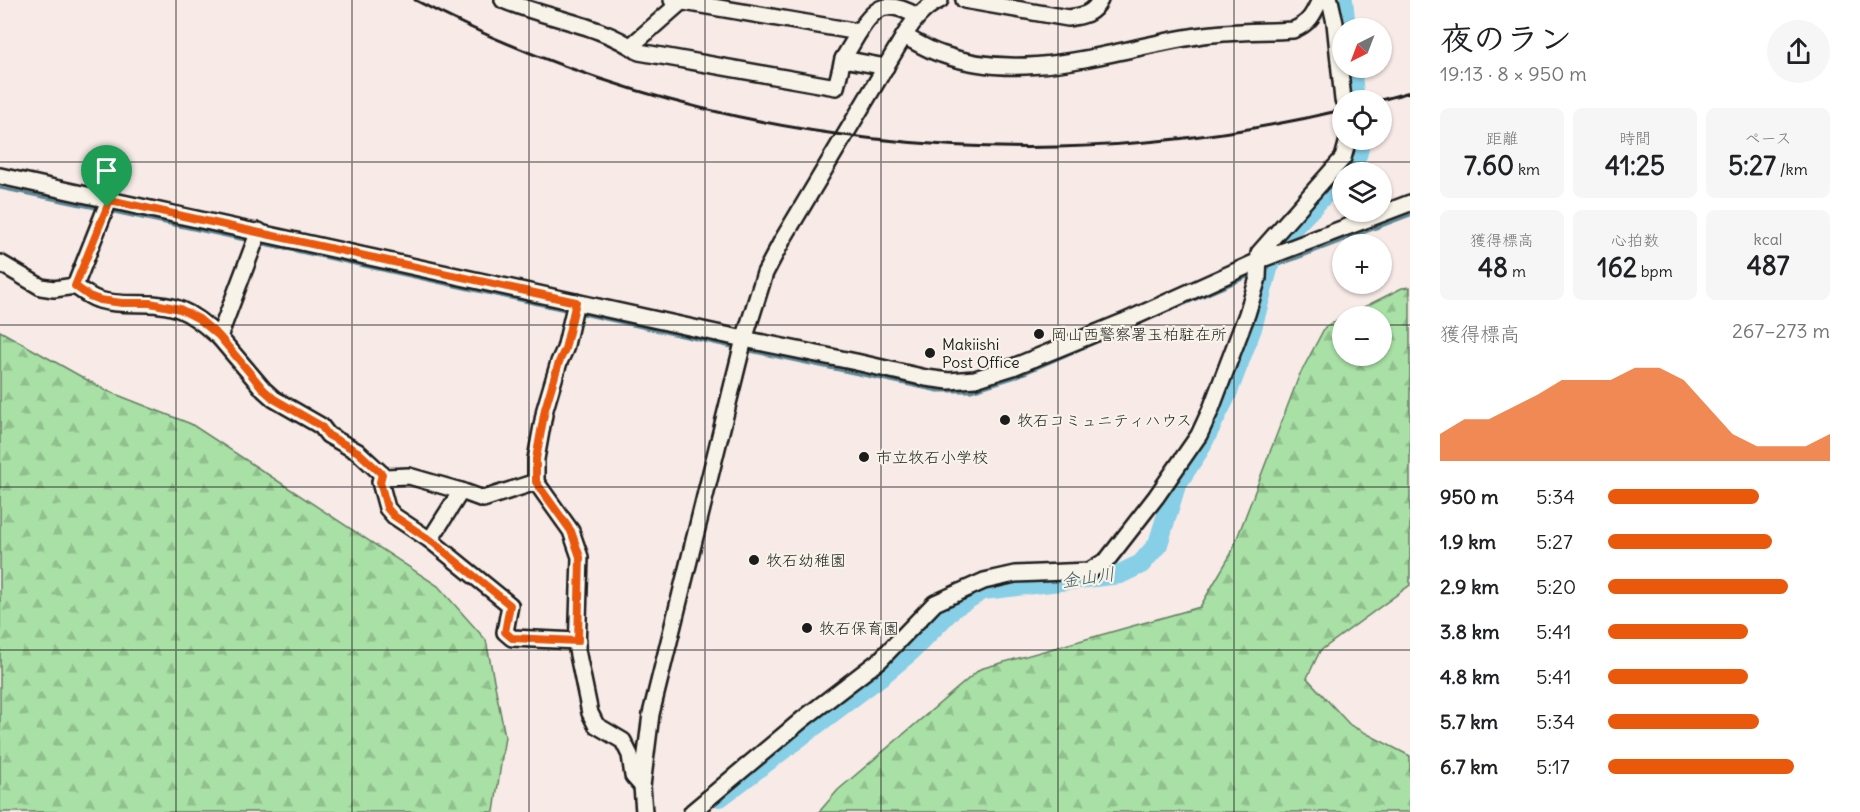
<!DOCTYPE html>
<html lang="ja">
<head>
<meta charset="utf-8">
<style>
	:root { --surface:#fff; --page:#f6f6f6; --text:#202124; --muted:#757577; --accent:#ea580c }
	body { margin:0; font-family:Delius,"Klee One",sans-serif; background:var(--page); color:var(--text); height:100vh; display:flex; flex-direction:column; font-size:22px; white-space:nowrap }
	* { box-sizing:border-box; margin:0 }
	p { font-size:20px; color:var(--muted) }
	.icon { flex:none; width:33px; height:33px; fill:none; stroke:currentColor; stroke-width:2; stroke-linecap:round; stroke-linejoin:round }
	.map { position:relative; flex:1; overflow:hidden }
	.details { display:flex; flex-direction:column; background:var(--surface); width:450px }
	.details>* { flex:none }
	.needle { width:39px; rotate:222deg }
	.tools { position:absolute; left:1332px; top:18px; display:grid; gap:12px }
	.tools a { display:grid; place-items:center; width:60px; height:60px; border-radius:50%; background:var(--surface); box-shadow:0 2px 4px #0004; font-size:30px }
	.pin { position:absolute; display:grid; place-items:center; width:51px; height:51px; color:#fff; margin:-62px -26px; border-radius:50% 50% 50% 0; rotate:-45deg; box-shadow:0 0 6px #0007 }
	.pin .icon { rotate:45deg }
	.round { display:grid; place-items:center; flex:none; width:63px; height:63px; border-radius:32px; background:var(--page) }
	.overview { display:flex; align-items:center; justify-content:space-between; height:102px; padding:0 30px }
	h1 { font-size:33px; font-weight:700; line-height:45px }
	.stats { display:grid; grid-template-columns:repeat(3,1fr); gap:9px; height:102px; padding:6px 30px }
	.stats div { display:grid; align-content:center; border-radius:9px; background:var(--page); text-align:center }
	.stats b { font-size:26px; font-weight:700 }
	.stats small { font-size:16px; font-weight:400 }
	.stats p { font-size:16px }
	.chart { height:168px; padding:12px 30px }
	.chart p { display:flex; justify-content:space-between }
	.chart svg { width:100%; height:108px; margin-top:6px; fill:var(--accent); opacity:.7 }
	ul { padding:0 30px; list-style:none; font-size:20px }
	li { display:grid; grid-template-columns:96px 72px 1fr; align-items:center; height:45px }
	li i { height:15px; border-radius:8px; background:var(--accent) }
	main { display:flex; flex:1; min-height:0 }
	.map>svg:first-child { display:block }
</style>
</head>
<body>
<main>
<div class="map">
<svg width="1410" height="812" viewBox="0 0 1410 812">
	<defs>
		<pattern id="forest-firs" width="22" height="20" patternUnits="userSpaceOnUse" patternTransform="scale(1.5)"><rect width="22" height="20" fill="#a8e0a5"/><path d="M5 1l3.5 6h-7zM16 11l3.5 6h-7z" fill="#90c08d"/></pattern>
	</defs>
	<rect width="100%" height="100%" fill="#f7eae7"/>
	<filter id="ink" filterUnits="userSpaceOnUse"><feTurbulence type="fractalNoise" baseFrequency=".0167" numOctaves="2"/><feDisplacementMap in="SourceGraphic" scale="12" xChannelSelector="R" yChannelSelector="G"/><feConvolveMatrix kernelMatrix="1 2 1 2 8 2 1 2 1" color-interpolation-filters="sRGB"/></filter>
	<g filter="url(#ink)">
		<!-- forest -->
		<g fill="url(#forest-firs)" stroke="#627e60" stroke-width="1.5">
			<polygon points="1410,287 1410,585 1320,651 1307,678 1350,725 1410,756 1410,812 819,812 838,790 980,669 1200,607 1231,554 1299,376 1325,327 1342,318 1342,356 1382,356 1382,316 1346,316 1402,288"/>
			<polygon points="0,331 105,390 191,424 438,586 486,640 505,736 494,812 0,812"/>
		</g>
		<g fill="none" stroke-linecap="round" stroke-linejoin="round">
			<!-- stream -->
			<g stroke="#5c8795" stroke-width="3">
				<polyline points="0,188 100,209"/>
				<polyline points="109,211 249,241"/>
				<polyline points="259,243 569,311"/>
				<polyline points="1263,271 1410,215"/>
				<polyline points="578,313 736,348"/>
				<polyline points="745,350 938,391 971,391 1013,378 1254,274"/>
			</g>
			<!-- river -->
			<g stroke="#86cfe6" stroke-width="20">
				<polyline points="1343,0 1346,28"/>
				<polyline points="1351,68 1355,100"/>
				<path d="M1346,172c9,-10 14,-18 13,-32"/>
				<polyline points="720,797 882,675 911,651 953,608 983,590 1120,574 1141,564 1158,544 1176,485 1199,450 1227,394 1252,328 1274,247 1342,176"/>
			</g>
			<defs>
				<g id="minor">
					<path d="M503,0c45,19 97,24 136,52l197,35 7,-28 43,8"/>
					<path d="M672,0l187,32c17,-28 29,-32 58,-16"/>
					<path d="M964,0l104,18c15,-2 25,-4 32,-18"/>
					<polyline points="1330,0 1335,23 1343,100"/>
					<path d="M904,36c12,6 24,14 37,18 85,31 172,-5 256,-18 32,-5 65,-4 96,-6 16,-6 20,-15 27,-30"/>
					<polyline points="631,46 681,2"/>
					<polyline points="843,59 859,32"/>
					<polyline points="0,176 744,339 856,362 926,378 949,381 975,379 1013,367 1123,322 1265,258 1410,203"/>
					<path d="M109,200l-34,86c7,5 15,11 24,14 26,8 56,-1 82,10 15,6 26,17 38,27"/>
					<polyline points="259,231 219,337 264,390 274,399 321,426 328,435 358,452 385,477 409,476 461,491 483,499 536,482"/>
					<polyline points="0,263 41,287 54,289 75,286"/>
					<polyline points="576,302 565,349 559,362 545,409 536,459 536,482 571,531 580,557 577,650 590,713 596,725 623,741 630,755 633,776 642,786"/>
					<polyline points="382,474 380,482 387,508 394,516 430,540 510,605 505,632 512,638 578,641"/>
					<polyline points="430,540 461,491"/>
					<path d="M644,812l-2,-26 9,-72 92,-371 22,-70 18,-34 121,-203c10,-16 19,-28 36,-36"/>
					<polyline points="692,812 803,719 880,660 935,603 984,581 1015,574 1089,571 1107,560 1156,497 1199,435 1211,409 1247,314 1258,278 1259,253 1343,158 1348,140"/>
				</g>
			</defs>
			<!-- minor casing -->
			<use href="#minor" stroke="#1c1c1c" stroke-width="20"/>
			<!-- minor -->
			<use href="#minor" stroke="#f7f3e8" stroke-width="15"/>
			<!-- rail -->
			<g stroke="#1c1c1c" stroke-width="3">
				<path d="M415,0c283,148 618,184 927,110"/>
				<polyline points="1381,100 1410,92"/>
			</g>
		</g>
	</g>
	<g fill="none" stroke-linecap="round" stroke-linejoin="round" filter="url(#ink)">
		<defs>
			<polygon id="route" points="110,200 576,302 565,349 559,362 545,409 536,459 536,482 571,531 580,557 578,641 512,638 505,632 510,605 430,540 394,516 387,508 380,482 382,474 358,452 328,435 321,426 274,399 264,390 219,336 199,319 180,309 150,303 122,303 100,300 89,296 75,286"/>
		</defs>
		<!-- route casing -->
		<use href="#route" stroke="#fff" stroke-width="12"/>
		<!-- route -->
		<use href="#route" stroke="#ea580c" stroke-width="8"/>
	</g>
	<!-- grid -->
	<path fill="none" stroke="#1c1c1c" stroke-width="1.5" stroke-opacity="0.55" d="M176,0v812M352,0v812M529,0v812M705,0v812M881,0v812M1058,0v812M1234,0v812M0,162h1410M0,325h1342M1382,325h28M0,487h1410M0,650h1410"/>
	<!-- markers -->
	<g fill="#1c1c1c" stroke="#f7f3e8" stroke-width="2">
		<circle cx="1039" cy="334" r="6"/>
		<circle cx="930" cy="353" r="6"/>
		<circle cx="1005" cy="420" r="6"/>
		<circle cx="864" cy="457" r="6"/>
		<circle cx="754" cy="560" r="6"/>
		<circle cx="807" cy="628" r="6"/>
	</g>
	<g text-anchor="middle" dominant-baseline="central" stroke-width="4.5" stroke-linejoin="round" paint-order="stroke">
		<!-- poi labels -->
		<g font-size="16" fill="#1c1c1c" stroke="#f7f3e8" text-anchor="start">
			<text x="1051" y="334">岡山西警察署玉柏駐在所</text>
			<text x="942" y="344">Makiishi<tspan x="942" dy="18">Post Office</tspan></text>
			<text x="1017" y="420">牧石コミュニティハウス</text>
			<text x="876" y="457">市立牧石小学校</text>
			<text x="766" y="560">牧石幼稚園</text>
			<text x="819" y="628">牧石保育園</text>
		</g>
		<!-- water labels -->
		<g font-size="18" font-style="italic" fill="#415b63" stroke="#f7f3e8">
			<text transform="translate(1088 577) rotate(-8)">金山川</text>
		</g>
	</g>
</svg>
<div class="tools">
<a><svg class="needle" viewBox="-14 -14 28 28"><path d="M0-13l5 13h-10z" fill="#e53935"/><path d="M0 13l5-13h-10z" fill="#757577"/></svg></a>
<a><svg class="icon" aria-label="locate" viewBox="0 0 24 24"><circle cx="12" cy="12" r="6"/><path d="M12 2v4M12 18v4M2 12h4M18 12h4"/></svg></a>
<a><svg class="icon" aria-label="layers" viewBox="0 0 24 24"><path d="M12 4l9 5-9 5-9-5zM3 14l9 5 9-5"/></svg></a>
<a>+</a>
<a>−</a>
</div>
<div class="pin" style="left:107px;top:207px;background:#1e9e55"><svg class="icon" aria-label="arrive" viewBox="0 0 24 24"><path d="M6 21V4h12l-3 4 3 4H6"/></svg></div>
</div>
<section class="details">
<div class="overview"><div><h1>夜のラン</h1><p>19:13 · 8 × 950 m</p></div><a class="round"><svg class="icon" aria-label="share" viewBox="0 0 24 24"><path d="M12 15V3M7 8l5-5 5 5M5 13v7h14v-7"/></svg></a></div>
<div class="stats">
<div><p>距離</p><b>7.60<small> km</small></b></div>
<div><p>時間</p><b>41:25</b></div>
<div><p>ペース</p><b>5:27<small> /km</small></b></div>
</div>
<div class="stats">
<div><p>獲得標高</p><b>48<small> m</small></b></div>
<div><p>心拍数</p><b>162<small> bpm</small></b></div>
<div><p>kcal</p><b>487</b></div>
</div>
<div class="chart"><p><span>獲得標高</span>267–273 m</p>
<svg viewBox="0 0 160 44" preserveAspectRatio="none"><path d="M0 44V33L10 27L20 27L30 22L40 17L50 11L60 11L70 11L80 6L90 6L100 11L110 22L120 33L130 38L140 38L150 38L160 33V44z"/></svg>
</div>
<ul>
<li><b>950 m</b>5:34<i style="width:68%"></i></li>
<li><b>1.9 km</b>5:27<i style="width:74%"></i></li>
<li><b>2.9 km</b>5:20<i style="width:81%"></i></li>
<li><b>3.8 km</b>5:41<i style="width:63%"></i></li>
<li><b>4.8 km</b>5:41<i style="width:63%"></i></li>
<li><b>5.7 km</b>5:34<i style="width:68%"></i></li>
<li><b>6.7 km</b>5:17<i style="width:84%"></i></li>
</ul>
</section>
</main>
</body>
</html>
